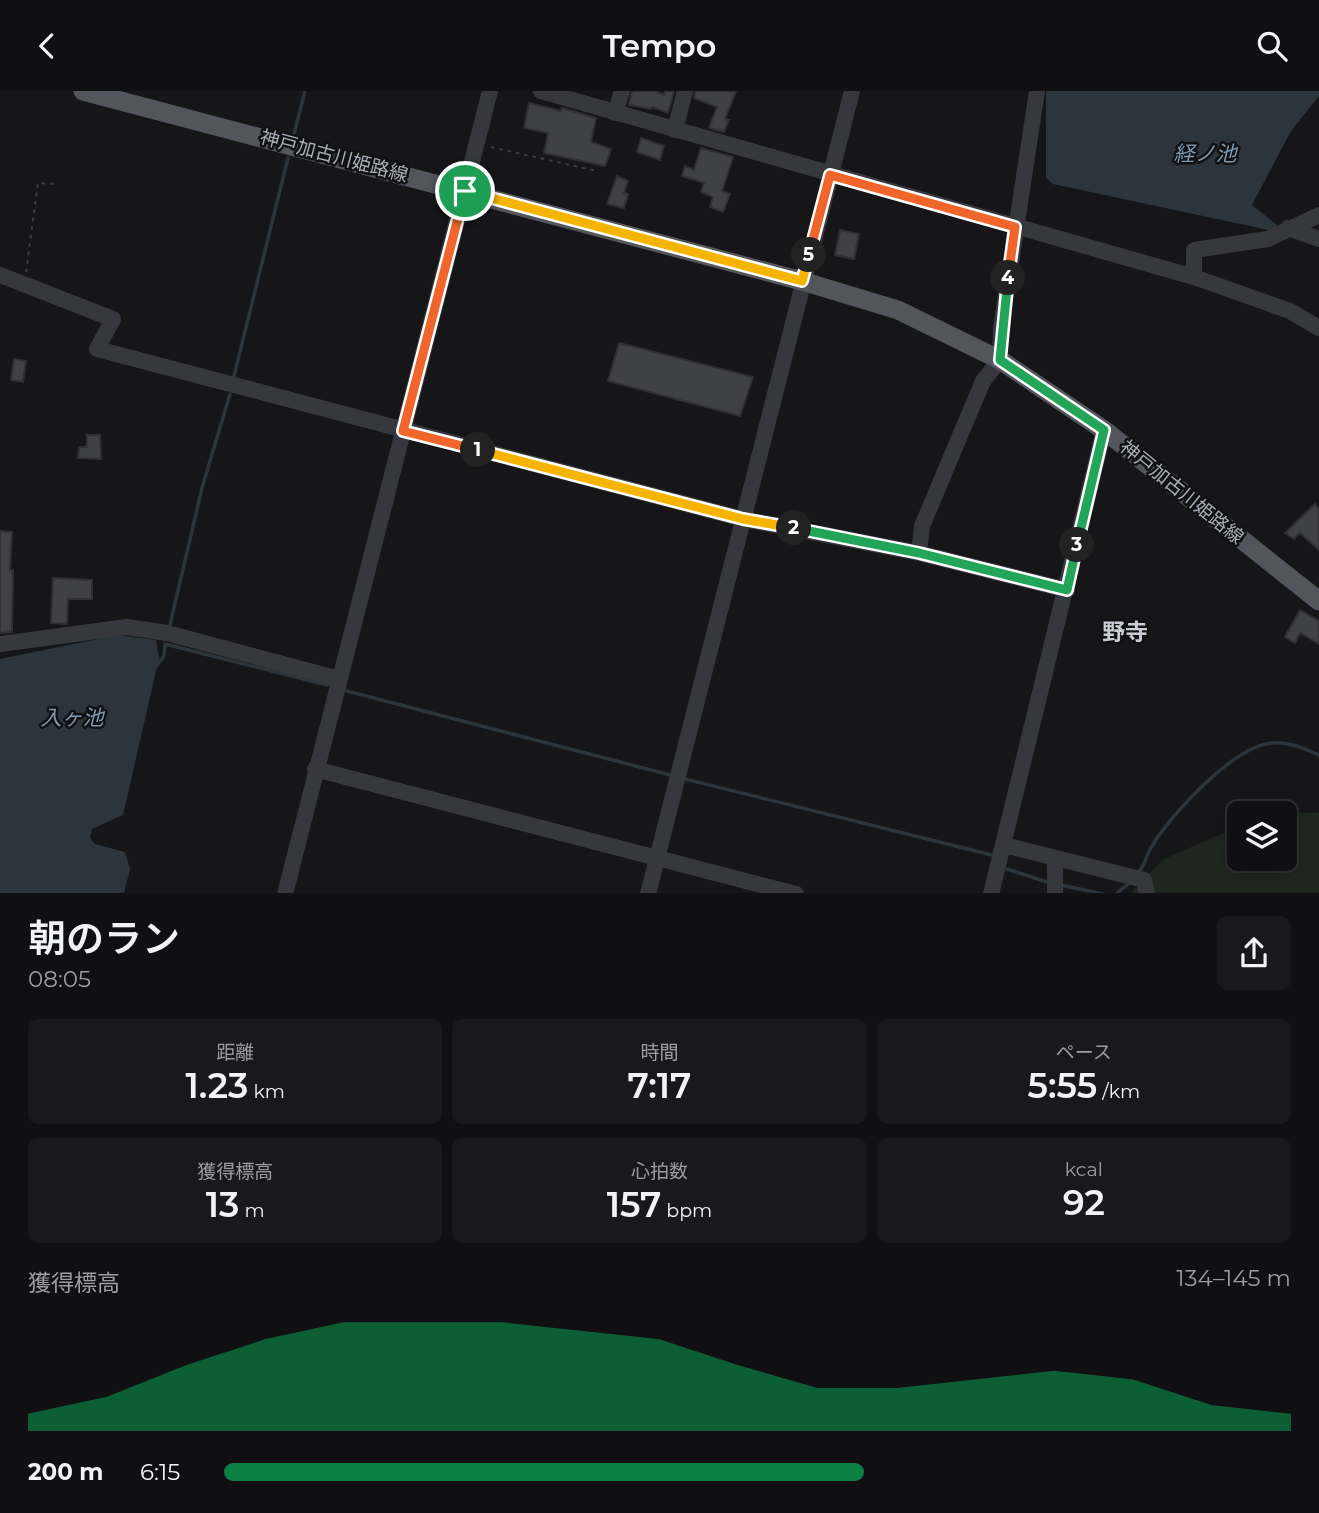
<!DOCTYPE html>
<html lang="ja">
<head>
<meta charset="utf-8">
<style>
	:root { --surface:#101012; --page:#19191b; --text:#f1f3f6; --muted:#9c9d9f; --line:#303032; --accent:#0b8043 }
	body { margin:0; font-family:Montserrat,"Noto Sans JP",sans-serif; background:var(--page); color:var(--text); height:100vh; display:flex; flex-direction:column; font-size:26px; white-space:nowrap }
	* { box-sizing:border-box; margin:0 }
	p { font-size:23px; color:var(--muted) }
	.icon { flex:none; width:38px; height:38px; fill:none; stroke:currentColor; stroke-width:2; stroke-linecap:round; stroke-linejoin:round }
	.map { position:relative; height:802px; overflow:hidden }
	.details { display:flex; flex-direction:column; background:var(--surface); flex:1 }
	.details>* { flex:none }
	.fabs { position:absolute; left:1227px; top:710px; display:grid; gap:14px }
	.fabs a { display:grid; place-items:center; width:70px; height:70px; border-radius:10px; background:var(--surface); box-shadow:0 4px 18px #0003,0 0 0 2px var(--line); font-size:35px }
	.pin { position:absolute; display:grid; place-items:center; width:60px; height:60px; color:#fff; margin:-30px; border:4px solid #fff; border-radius:50%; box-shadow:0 2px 7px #0007 }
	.km { position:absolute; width:35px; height:35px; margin:-18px; border-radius:50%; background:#222; color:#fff; font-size:19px; line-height:35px; text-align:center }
	.round { display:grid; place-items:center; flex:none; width:74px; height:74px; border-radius:10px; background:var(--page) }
	.overview { display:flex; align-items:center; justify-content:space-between; height:119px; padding:0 28px }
	h1 { font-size:38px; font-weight:600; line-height:52px }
	.figures { display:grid; grid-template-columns:repeat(3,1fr); gap:10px; height:119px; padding:7px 28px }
	.figures div { display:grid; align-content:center; border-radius:10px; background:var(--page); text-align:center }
	.figures b { font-size:35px; font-weight:600 }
	.figures small { font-size:19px; font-weight:400 }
	.figures p { font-size:19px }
	.chart { height:196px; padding:14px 28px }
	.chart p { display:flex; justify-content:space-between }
	.chart svg { width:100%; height:126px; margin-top:7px; fill:var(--accent); opacity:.7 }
	ul { padding:0 28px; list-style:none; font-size:23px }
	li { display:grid; grid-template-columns:112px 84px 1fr; align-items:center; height:52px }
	li i { height:18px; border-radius:9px; background:var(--accent) }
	header { display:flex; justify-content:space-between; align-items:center; height:91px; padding:0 28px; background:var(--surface); font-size:32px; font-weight:600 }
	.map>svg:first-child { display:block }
</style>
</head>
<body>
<header><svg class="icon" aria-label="back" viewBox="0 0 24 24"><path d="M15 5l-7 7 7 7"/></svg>Tempo<svg class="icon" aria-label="search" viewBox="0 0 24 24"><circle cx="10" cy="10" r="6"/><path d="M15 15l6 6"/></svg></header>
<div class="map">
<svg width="1319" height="803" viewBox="0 0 1319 803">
	<rect width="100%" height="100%" fill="#161618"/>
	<!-- green -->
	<polygon fill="#1e261f" points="1268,721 1319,722 1319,802 1130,803 1162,769 1239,735 1239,768 1284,768 1284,723 1265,723"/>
	<!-- water -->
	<g fill="#2c353c">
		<polygon points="1046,0 1319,0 1319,5 1291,40 1252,114 1277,134 1273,140 1053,93 1046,87"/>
		<polygon points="118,544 156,549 159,567 123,724 92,738 90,747 95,753 125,761 130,778 124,802 0,803 0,568"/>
	</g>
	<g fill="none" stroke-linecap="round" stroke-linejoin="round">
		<!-- stream -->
		<g stroke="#2c353c" stroke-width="3.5">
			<polyline points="293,47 305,0"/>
			<polyline points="233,289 288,67"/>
			<polyline points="169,538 202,397 230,303"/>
			<polyline points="155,577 164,565 165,553 327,594"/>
			<polyline points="347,600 674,685"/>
			<polyline points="681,687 996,765"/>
			<polyline points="1004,777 1050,792"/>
			<path d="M1137,783c8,-8 9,-19 15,-28 19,-32 82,-100 120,-103 16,-2 33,6 47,12"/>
			<polyline points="1061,794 1103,803"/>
			<polyline points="1116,803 1129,792"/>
		</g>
	</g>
	<!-- building -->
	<g fill="#404145" stroke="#303034" stroke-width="2">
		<polygon points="632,0 655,0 664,4 665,0 674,0 668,22 652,16 651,18 629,14"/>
		<polygon points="695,0 736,0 725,28 729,29 724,41 709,37 717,16 694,7"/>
		<polygon points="529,12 561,20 562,17 596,27 591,51 611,58 605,75 544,62 548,42 524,37"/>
		<polygon points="641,47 664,55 660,69 637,61"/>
		<polygon points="701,57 733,66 722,100 730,103 723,121 710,116 713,106 701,101 704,92 682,85 685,75 694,79"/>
		<polygon points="617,85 628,90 624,102 628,103 624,117 607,113"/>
		<polygon points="840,139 859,143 854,168 835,164"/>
		<polygon points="619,252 753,286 740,325 608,290"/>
		<polygon points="14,268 26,270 23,291 11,289"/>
		<polygon points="87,344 100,344 101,368 78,367 79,356 87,356"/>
		<polygon points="1315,413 1319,418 1319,459 1300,442 1294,448 1285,442"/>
		<polygon points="0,440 12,441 10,479 13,479 12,541 0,542"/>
		<polygon points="53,487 92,489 92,508 68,508 67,533 51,532"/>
		<polygon points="1300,519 1319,530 1319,553 1300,542 1295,552 1285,546"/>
	</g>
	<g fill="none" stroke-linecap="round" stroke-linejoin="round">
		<!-- path -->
		<g stroke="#3d3f44" stroke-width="2" stroke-dasharray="3.5 5" stroke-linecap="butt">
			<polyline points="491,56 597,80"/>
			<polyline points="26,181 38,92 57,93"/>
		</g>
		<!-- minor -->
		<g stroke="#37383d" stroke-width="16">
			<polyline points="541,0 1194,186 1290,220 1319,237"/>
			<polyline points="615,22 622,0"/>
			<polyline points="675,39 685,0"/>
			<polyline points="1288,137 1319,148"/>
			<polyline points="0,184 113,228 97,258 743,428 919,462 1067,499"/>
			<polyline points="1194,186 1194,159 1268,148 1319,124"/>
			<polyline points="919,462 922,435 983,290 1000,269 1001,237 1037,0"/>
			<polyline points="0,553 127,536 167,542 339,588"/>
			<polyline points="315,678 796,803"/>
			<polyline points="1004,754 1144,789 1147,803"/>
			<polyline points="285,803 490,0"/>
			<polyline points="648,803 852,0"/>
			<polyline points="991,803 1104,339"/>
			<polyline points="1055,803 1055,767"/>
		</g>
		<!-- major -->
		<polyline stroke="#53555c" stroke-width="19" points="83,0 802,190 898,219 1000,269 1104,339 1319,510"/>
	</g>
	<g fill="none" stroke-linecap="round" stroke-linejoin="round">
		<defs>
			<polyline id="split-1" points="465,100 403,340 478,359"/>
			<polyline id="split-2" points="478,359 743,428 794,437"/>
			<polyline id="split-3" points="794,437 919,462 1067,499 1077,454"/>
			<polyline id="split-4" points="1008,187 1000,269 1104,339 1077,454"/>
			<polyline id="split-5" points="809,164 830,84 1015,136 1008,187"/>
			<polyline id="split-6" points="465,100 802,190 809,164"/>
		</defs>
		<!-- split-1 casing -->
		<use href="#split-1" stroke="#fff" stroke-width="14"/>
		<!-- split-2 casing -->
		<use href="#split-2" stroke="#fff" stroke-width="14"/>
		<!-- split-3 casing -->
		<use href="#split-3" stroke="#fff" stroke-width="14"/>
		<!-- split-4 casing -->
		<use href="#split-4" stroke="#fff" stroke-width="14"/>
		<!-- split-5 casing -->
		<use href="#split-5" stroke="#fff" stroke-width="14"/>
		<!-- split-6 casing -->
		<use href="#split-6" stroke="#fff" stroke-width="14"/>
		<!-- split-1 -->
		<use href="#split-1" stroke="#f0652b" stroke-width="9"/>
		<!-- split-2 -->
		<use href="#split-2" stroke="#f5b400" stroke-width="9"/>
		<!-- split-3 -->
		<use href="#split-3" stroke="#22a559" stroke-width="9"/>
		<!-- split-4 -->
		<use href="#split-4" stroke="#22a559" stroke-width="9"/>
		<!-- split-5 -->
		<use href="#split-5" stroke="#f0652b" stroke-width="9"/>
		<!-- split-6 -->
		<use href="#split-6" stroke="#f5b400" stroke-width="9"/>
	</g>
	<g text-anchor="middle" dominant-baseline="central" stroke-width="5" stroke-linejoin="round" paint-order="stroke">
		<!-- street labels -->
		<g font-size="19" fill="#a8adb8" stroke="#111113">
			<text transform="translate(334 65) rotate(15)">神戸加古川姫路線</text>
			<text transform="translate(1182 401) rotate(39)">神戸加古川姫路線</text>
		</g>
		<!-- water labels -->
		<g font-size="21" font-style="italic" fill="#7f9bb3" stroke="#111113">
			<text x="1205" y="62">経ノ池</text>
			<text x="72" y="626">入ヶ池</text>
		</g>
		<!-- quarter labels -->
		<g font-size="23" font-weight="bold" fill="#c9ccd4" stroke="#111113">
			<text x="1125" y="541">野寺</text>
		</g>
	</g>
</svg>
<div class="fabs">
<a><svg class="icon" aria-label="layers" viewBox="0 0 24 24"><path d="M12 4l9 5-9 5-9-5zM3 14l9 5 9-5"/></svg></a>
</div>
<div class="pin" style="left:465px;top:100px;background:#1e9e55"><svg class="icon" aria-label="arrive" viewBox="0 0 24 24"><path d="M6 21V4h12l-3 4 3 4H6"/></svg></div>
<b class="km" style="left:478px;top:359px">1</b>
<b class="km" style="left:794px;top:437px">2</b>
<b class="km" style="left:1077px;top:454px">3</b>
<b class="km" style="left:1008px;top:187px">4</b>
<b class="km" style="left:809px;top:164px">5</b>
</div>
<section class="details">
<div class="overview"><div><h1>朝のラン</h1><p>08:05</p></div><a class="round"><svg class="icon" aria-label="share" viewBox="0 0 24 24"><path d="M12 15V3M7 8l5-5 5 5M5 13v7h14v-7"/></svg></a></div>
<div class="figures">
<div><p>距離</p><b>1.23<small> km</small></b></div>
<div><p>時間</p><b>7:17</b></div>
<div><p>ペース</p><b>5:55<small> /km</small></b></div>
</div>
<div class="figures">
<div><p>獲得標高</p><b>13<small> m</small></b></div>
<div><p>心拍数</p><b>157<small> bpm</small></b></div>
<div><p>kcal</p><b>92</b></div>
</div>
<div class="chart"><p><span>獲得標高</span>134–145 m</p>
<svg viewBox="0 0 160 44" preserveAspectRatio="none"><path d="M0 44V38L10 32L20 21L30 12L40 6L50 6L60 6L70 9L80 12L90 21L100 29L110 29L120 26L130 23L140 26L150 35L160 38V44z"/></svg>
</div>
<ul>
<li><b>200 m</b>6:15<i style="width:60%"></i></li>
</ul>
</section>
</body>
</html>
